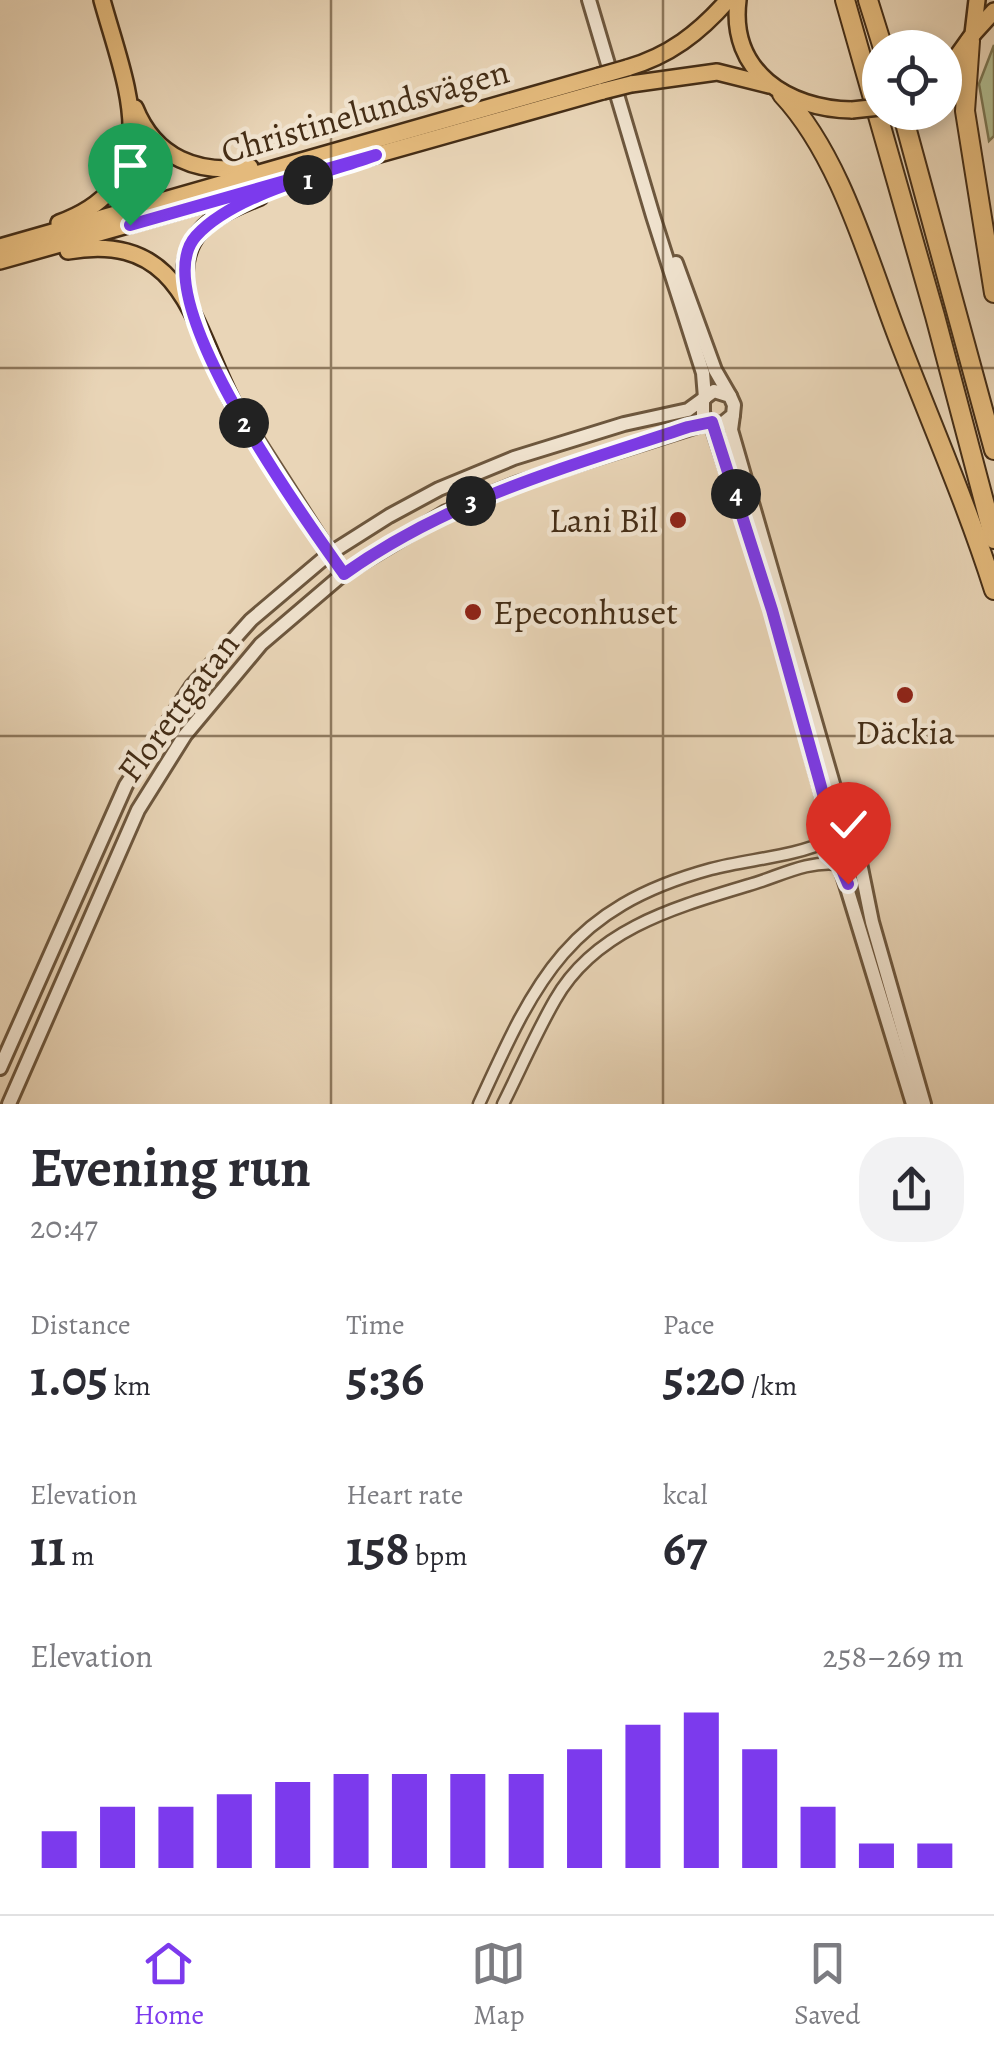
<!DOCTYPE html>
<html lang="en">
<head>
<meta charset="utf-8">
<style>
	:root { --surface:#fff; --page:#f2f2f3; --text:#2b2b33; --muted:#7c7c81; --line:#e1e1e2; --accent:#7c3aed }
	body { margin:0; font-family:Alegreya,serif; background:var(--page); color:var(--text); height:100vh; display:flex; flex-direction:column; font-size:38px; white-space:nowrap }
	* { box-sizing:border-box; margin:0 }
	p { font-size:32px; color:var(--muted) }
	.icon { flex:none; width:55px; height:55px; fill:none; stroke:currentColor; stroke-width:2; stroke-linecap:round; stroke-linejoin:round }
	.map { position:relative; height:1104px; overflow:hidden }
	.panel { display:flex; flex-direction:column; background:var(--surface); flex:1 }
	.panel>* { flex:none }
	.tools { position:absolute; left:862px; top:30px; display:grid; gap:20px }
	.tools a { display:grid; place-items:center; width:100px; height:100px; border-radius:50%; background:var(--surface); box-shadow:0 5px 15px #0003; font-size:50px }
	.pin { position:absolute; display:grid; place-items:center; width:85px; height:85px; color:#fff; margin:-102px -42px; border-radius:50% 50% 50% 0; rotate:-45deg; box-shadow:0 0 10px #0007 }
	.pin .icon { rotate:45deg }
	.km { position:absolute; width:50px; height:50px; margin:-25px; border-radius:50%; background:#222; color:#fff; font-size:28px; line-height:50px; text-align:center }
	.round { display:grid; place-items:center; flex:none; width:105px; height:105px; border-radius:40px; background:var(--page) }
	.overview { display:flex; align-items:center; justify-content:space-between; height:170px; padding:0 30px }
	h1 { font-size:55px; font-weight:600; line-height:75px }
	.stats { display:grid; grid-template-columns:repeat(3,1fr); gap:15px; height:170px; padding:10px 30px }
	.stats div { display:grid; align-content:center }
	.stats b { font-size:50px; font-weight:600 }
	.stats small { font-size:28px; font-weight:400 }
	.stats p { font-size:28px }
	.chart { height:280px; padding:20px 30px }
	.chart p { display:flex; justify-content:space-between }
	.chart svg { width:100%; height:180px; margin-top:10px; stroke:var(--accent); stroke-width:6 }
	.tab-bar { display:flex; justify-content:space-around; align-items:center; height:140px; border-top:2px solid var(--line); background:var(--surface); font-size:28px; color:var(--muted) }
	.tab-bar a { display:grid; justify-items:center; gap:5px }
	.tab-bar .on { color:var(--accent) }
	.map>svg:first-child { display:block }
</style>
</head>
<body>
<div class="map">
<svg width="994" height="1104" viewBox="0 0 994 1104">
	<rect width="100%" height="100%" fill="#e9d5b7"/>
	<filter id="stains"><feTurbulence type="fractalNoise" baseFrequency=".002" numOctaves="4"/><feColorMatrix values="0 0 0 0 .2 0 0 0 0 .09 0 0 0 0 .02 0 0 0 .5 -.17"/></filter>
	<radialGradient id="worn" r=".72"><stop offset=".6" stop-color="#630" stop-opacity="0"/><stop offset="1" stop-color="#630" stop-opacity=".3"/></radialGradient>
	<!-- green -->
	<polygon fill="#b1be93" stroke="#7a7654" stroke-width="2.5" points="994,45 994,136 989,141 979,84"/>
	<g fill="none" stroke-linecap="round" stroke-linejoin="round">
		<defs>
			<g id="minor">
				<path d="M479,1104c57,-125 89,-196 232,-235 38,-10 83,-12 119,-29"/>
				<path d="M503,1104c17,-34 33,-71 52,-104 40,-71 121,-93 194,-115 29,-8 58,-25 89,-21"/>
			</g>
			<g id="tertiary">
				<polyline points="589,0 653,216 703,373 705,398"/>
				<polyline points="676,263 715,370 730,396"/>
				<polyline points="232,401 343,574"/>
				<polyline points="733,415 731,430 840,808 850,832"/>
				<polyline points="711,423 773,610 827,812 831,838"/>
				<circle cx="845" cy="848" r="17"/>
				<polyline points="859,858 872,922 924,1104"/>
				<polyline points="840,865 913,1104"/>
				<polyline points="0,1068 126,785 192,686 251,620 329,554 389,516 439,489 514,458 624,424 688,410 714,391 730,396 734,405 733,415 722,424 711,423 703,415 703,401"/>
				<polyline points="9,1104 138,810 185,735 261,644 343,574 446,512 518,483 710,422"/>
			</g>
			<g id="primary">
				<path d="M738,0c-9,72 50,109 114,110"/>
				<polyline points="973,34 994,11"/>
				<path d="M627,68c42,-12 72,-35 101,-68"/>
				<polyline points="945,73 973,34 977,0"/>
				<polyline points="631,84 717,72 769,85"/>
				<path d="M135,108c20,50 63,67 115,59"/>
				<path d="M59,223c112,-41 66,-139 43,-223"/>
				<polyline points="0,247 599,76"/>
				<path d="M68,251c113,-20 124,70 164,150"/>
				<polyline points="0,261 603,91"/>
				<path d="M187,299c-11,-62 19,-81 73,-102"/>
			</g>
			<g id="motorway">
				<polyline points="845,0 935,316 994,539"/>
				<polyline points="868,0 883,48"/>
				<polyline points="970,41 965,111 994,293"/>
				<path d="M782,94c59,63 86,166 117,246 32,83 68,165 95,250"/>
				<polyline points="902,112 994,450"/>
			</g>
		</defs>
		<!-- minor casing -->
		<use href="#minor" stroke="#6d573e" stroke-width="15"/>
		<!-- tertiary casing -->
		<use href="#tertiary" stroke="#6d573e" stroke-width="18"/>
		<!-- primary casing -->
		<use href="#primary" stroke="#442d16" stroke-width="20"/>
		<!-- motorway casing -->
		<use href="#motorway" stroke="#442d16" stroke-width="22"/>
		<!-- minor -->
		<use href="#minor" stroke="#f1e4d0" stroke-width="10"/>
		<!-- tertiary -->
		<use href="#tertiary" stroke="#f1e4d0" stroke-width="12"/>
		<!-- primary -->
		<use href="#primary" stroke="#e4ba7c" stroke-width="15"/>
		<!-- motorway -->
		<use href="#motorway" stroke="#e4ba7c" stroke-width="18"/>
		<defs>
			<g id="primary-bridge">
				<polyline points="599,76 627,68"/>
				<polyline points="603,91 631,84"/>
				<polyline points="852,110 880,107"/>
			</g>
		</defs>
		<!-- primary-bridge casing -->
		<use href="#primary-bridge" stroke="#442d16" stroke-width="20" stroke-linecap="butt"/>
		<!-- primary-bridge -->
		<use href="#primary-bridge" stroke="#e4ba7c" stroke-width="15"/>
	</g>
	<g fill="none" stroke-linecap="round" stroke-linejoin="round">
		<defs>
			<path id="route" d="M130,225l246,-70c-53,19 -142,39 -180,81 -54,60 109,283 148,338 107,-76 221,-106 344,-147l24,-5 60,188 56,202 3,26 -3,16 12,11 8,19"/>
		</defs>
		<!-- route casing -->
		<use href="#route" stroke="#fff" stroke-width="20"/>
		<!-- route -->
		<use href="#route" stroke="#7c3aed" stroke-width="12"/>
	</g>
	<!-- grid -->
	<path fill="none" stroke="#442d16" stroke-width="2.5" stroke-opacity="0.55" d="M331,0v1104M663,0v1104M0,368h994M0,736h994"/>
	<!-- markers -->
	<g fill="#8f2418" stroke="#f1e4d0" stroke-width="4">
		<circle cx="678" cy="520" r="10"/>
		<circle cx="473" cy="612" r="10"/>
		<circle cx="905" cy="695" r="10"/>
	</g>
	<g text-anchor="middle" dominant-baseline="central" stroke-width="9" stroke-linejoin="round" paint-order="stroke">
		<!-- street labels -->
		<g font-size="35" fill="#442d16" stroke="#f1e4d0">
			<text transform="translate(365 111) rotate(-16)">Christinelundsvägen</text>
			<text transform="translate(178 707) rotate(-53)">Florettgatan</text>
		</g>
		<!-- poi labels -->
		<g font-size="35" fill="#442d16" stroke="#f1e4d0" text-anchor="end">
			<text x="658" y="520">Lani Bil</text>
			<text x="493" y="612" text-anchor="start">Epeconhuset</text>
			<text x="905" y="732" text-anchor="middle">Däckia</text>
		</g>
	</g>
	<rect width="100%" height="100%" filter="url(#stains)"/>
	<rect width="100%" height="100%" fill="url(#worn)"/>
</svg>
<div class="tools">
<a><svg class="icon" aria-label="locate" viewBox="0 0 24 24"><circle cx="12" cy="12" r="6"/><path d="M12 2v4M12 18v4M2 12h4M18 12h4"/></svg></a>
</div>
<div class="pin" style="left:130px;top:225px;background:#1e9e55"><svg class="icon" aria-label="arrive" viewBox="0 0 24 24"><path d="M6 21V4h12l-3 4 3 4H6"/></svg></div>
<div class="pin" style="left:848px;top:884px;background:#d93025"><svg class="icon" aria-label="check" viewBox="0 0 24 24"><path d="M5 12l5 5 9-10"/></svg></div>
<b class="km" style="left:308px;top:180px">1</b>
<b class="km" style="left:244px;top:423px">2</b>
<b class="km" style="left:471px;top:501px">3</b>
<b class="km" style="left:736px;top:494px">4</b>
</div>
<section class="panel">
<div class="overview"><div><h1>Evening run</h1><p>20:47</p></div><a class="round"><svg class="icon" aria-label="share" viewBox="0 0 24 24"><path d="M12 15V3M7 8l5-5 5 5M5 13v7h14v-7"/></svg></a></div>
<div class="stats">
<div><p>Distance</p><b>1.05<small> km</small></b></div>
<div><p>Time</p><b>5:36</b></div>
<div><p>Pace</p><b>5:20<small> /km</small></b></div>
</div>
<div class="stats">
<div><p>Elevation</p><b>11<small> m</small></b></div>
<div><p>Heart rate</p><b>158<small> bpm</small></b></div>
<div><p>kcal</p><b>67</b></div>
</div>
<div class="chart"><p><span>Elevation</span>258–269 m</p>
<svg viewBox="0 0 160 44" preserveAspectRatio="none"><path d="M5 44V35M15 44V29M25 44V29M35 44V26M45 44V23M55 44V21M65 44V21M75 44V21M85 44V21M95 44V15M105 44V9M115 44V6M125 44V15M135 44V29M145 44V38M155 44V38"/></svg>
</div>
</section>
<nav class="tab-bar">
<a class="on"><svg class="icon" aria-label="home" viewBox="0 0 24 24"><path d="M3 11l9-7 9 7M6 9v11h12V9"/></svg>Home</a>
<a><svg class="icon" aria-label="map" viewBox="0 0 24 24"><path d="M3 6l6-2 6 2 6-2v14l-6 2-6-2-6 2zM9 4v14M15 6v14"/></svg>Map</a>
<a><svg class="icon" aria-label="saved" viewBox="0 0 24 24"><path d="M7 4h10v16l-5-4-5 4z"/></svg>Saved</a>
</nav>
</body>
</html>
